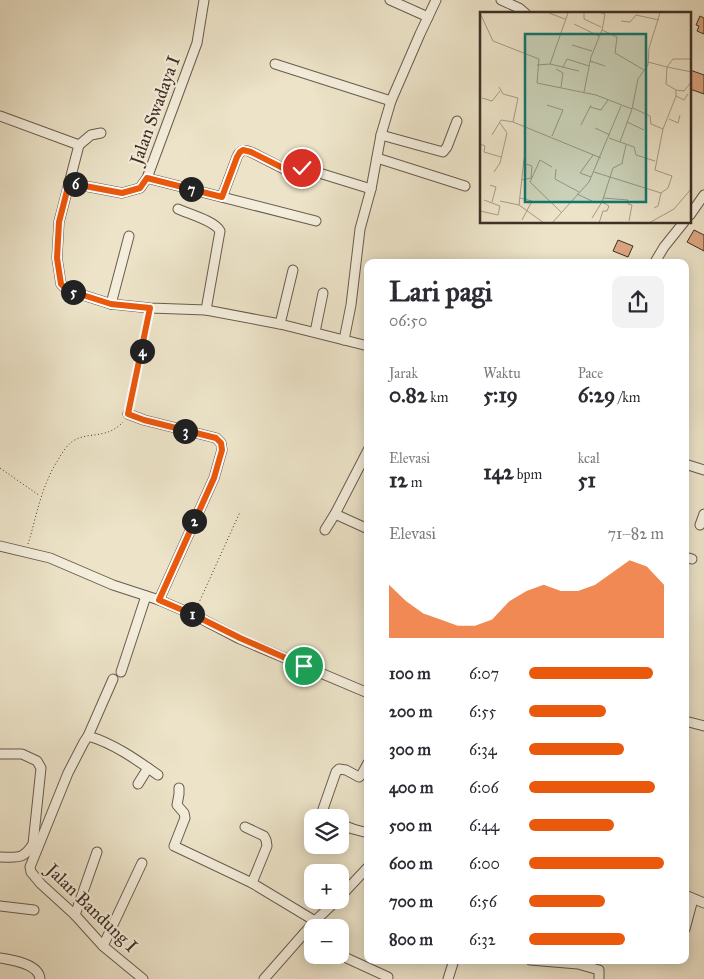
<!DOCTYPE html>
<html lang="id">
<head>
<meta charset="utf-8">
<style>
	:root { --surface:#fff; --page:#f2f2f3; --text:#2b2b33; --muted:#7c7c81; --accent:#ea580c }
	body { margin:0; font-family:"IM FELL Great Primer",serif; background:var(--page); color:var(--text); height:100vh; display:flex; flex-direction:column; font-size:19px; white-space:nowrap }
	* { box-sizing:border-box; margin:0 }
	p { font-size:16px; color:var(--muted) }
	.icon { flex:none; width:28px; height:28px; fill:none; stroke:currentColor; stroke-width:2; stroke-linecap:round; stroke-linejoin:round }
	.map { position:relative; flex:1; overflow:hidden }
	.drawer { position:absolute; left:364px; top:259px; width:325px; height:705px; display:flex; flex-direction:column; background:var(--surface); border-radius:10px; box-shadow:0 2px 12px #0003 }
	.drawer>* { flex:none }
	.controls { position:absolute; left:304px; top:809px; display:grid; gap:10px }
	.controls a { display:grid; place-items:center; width:45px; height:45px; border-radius:10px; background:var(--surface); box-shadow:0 2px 12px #0003; font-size:25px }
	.pin { position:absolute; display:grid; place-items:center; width:42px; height:42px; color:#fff; margin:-21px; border:2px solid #fff; border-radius:50%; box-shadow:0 1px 5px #0007 }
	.km { position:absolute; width:25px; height:25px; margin:-12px; border-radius:50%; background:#222; color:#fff; font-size:14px; line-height:25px; text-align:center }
	.round { display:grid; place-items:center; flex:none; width:52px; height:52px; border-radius:10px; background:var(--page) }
	.headline { display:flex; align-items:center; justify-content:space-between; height:85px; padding:0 25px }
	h1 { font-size:28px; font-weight:800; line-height:38px }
	.figures { display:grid; grid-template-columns:repeat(3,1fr); gap:8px; height:85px; padding:5px 25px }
	.figures div { display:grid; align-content:center }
	.figures b { font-size:21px; font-weight:800 }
	.figures small { font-size:14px; font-weight:400 }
	.figures p { font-size:14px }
	.chart { height:140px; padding:10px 25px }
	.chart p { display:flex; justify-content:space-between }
	.chart svg { width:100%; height:90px; margin-top:5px; fill:var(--accent); opacity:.7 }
	ul { padding:0 25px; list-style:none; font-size:16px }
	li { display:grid; grid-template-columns:80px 60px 1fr; align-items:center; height:38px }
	li i { height:12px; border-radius:6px; background:var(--accent) }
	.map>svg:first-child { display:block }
</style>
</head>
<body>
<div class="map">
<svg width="704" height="979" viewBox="0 0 704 979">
	<rect width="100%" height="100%" fill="#ece3c8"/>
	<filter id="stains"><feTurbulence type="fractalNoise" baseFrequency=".004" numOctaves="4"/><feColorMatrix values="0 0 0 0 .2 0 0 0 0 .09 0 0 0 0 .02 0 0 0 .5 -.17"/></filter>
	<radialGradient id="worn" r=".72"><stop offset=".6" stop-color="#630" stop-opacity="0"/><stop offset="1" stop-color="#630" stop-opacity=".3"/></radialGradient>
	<!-- building -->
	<g fill="#dda680" stroke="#402e25">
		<polygon points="700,16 704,18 704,34 697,31 699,26 696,25"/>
		<polygon points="690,70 704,75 704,94 690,89"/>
		<polygon points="694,230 704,235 704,251 687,242"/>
		<polygon points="618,240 633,246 628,257 613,251"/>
	</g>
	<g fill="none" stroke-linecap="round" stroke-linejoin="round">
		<defs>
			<g id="minor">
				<polyline points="390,0 428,17"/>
				<polyline points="501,0 519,8 526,14"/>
				<polyline points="275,64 391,101"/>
				<polyline points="0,116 79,145 59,222 57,258 61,284 67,290 111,304 150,308 206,310 280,324 368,346"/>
				<polyline points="381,135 443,152 447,147 457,121"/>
				<polyline points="79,145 91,135 101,133"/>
				<polyline points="377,158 465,186"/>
				<polyline points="147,178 316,221"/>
				<polyline points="69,183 122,193 140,188 147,178 197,43 204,0"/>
				<path d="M222,197l15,-40c3,-7 7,-8 14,-5l39,20c6,1 8,-5 13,-4l68,21"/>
				<path d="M178,209c11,5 37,12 42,22l-14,79"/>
				<polyline points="690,215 704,195"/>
				<polyline points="655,262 664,247 684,222"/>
				<polyline points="111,304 129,236"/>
				<polyline points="280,324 293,270"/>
				<polyline points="315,332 323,293"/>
				<polyline points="344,340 351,305 360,229 371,189 381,135 391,101 420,34 436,0"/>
				<polyline points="128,414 144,420 216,438 221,443 222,450 214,478 159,600"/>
				<polyline points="685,464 704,470"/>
				<polyline points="335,514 368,529"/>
				<polyline points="700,525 704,514"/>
				<polyline points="325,530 335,514 368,450"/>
				<polyline points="0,546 50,558 113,585 159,600 194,615 240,639 368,693"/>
				<polyline points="685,557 692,559"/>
				<polyline points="121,672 146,596"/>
				<polyline points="685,721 704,726"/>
				<polyline points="88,736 113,679"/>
				<path d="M0,754h22l15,7 4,7 -8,76c-10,16 -15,13 -33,13"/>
				<polyline points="138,784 148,768"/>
				<polyline points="179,788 179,794 177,805 184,813 185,818 174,846 252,883 315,921"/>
				<polyline points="325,818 322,812 336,772 339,769 346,770 359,777 362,774 368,763"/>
				<polyline points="340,824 353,829 368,833"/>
				<polyline points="245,827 264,836 266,840 267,846 252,883"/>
				<polyline points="685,895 704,903"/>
				<polyline points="340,897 368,867"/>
				<polyline points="0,906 34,910"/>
				<polyline points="75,915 97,852"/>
				<polyline points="685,929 693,899"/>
				<polyline points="304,934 312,939"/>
				<polyline points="103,946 142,863"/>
				<polyline points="340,955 388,977"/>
				<path d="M0,958c13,2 39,6 40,21"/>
				<polyline points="530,960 578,964 599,970 599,979"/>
				<path d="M143,979l-40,-33 -28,-31 -34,-31 -10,-12 -1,-5 38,-94 16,-31 4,-6c25,7 49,24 70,39"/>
				<polyline points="264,979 315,921 337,900"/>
				<polyline points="448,979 454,960"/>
			</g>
		</defs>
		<!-- minor casing -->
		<use href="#minor" stroke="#6b5b4e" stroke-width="11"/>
		<!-- path -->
		<g stroke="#402e25" stroke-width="1" stroke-dasharray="1 2.5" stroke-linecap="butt">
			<polyline points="130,405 149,316"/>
			<polyline points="0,468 40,496"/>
			<path d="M28,544c7,-22 11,-46 21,-67 2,-6 6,-12 9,-17 4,-7 8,-14 15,-19 16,-10 33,-1 50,-19"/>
			<polyline points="197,607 240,512"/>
		</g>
		<!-- minor -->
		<use href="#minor" stroke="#f3eddb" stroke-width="9"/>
	</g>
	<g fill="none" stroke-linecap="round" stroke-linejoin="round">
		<defs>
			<polyline id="route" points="302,168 295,171 291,172 251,152 243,150 240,152 237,157 222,197 147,178 140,188 122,193 69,183 59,222 57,258 61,284 67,290 111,304 150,308 128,414 144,420 216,438 221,443 222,450 214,478 159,600 194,615 240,638 304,666"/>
		</defs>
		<!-- route casing -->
		<use href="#route" stroke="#fff" stroke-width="10"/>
		<!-- route -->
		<use href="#route" stroke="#ea580c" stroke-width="6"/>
	</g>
	<g text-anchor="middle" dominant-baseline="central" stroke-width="4.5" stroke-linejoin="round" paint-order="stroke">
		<!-- street labels -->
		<g font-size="18" fill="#402e25" stroke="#f3eddb">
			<text transform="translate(155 110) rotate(-70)">Jalan Swadaya I</text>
			<text transform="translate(92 908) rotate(44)">Jalan Bandung I</text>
		</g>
	</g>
	<!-- overview -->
	<g transform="translate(480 12)">
		<rect width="211" height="211" fill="#ece3c8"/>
		<path fill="none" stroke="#a79b87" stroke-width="1" d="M0,1l13,28 46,18 -2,24 59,12 36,14 6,-30 10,-14 1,-17 11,-35M69,1l16,6M104,1v6l17,8M121,1l4,1 -3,16 15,7 -2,16 29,17M141,9l9,1 6,-7 23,5M94,12l25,12M92,33l20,6M110,49l15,5M168,50l19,5 6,-8h19M70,52l29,7M57,53l13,-1 18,-51M83,55l4,-8 22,7M76,57l7,4 -2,14M19,75l4,7 15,4 -5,24M196,78l8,1 8,-10M104,80l7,-35 11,-27M196,84l8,4 4,-6M2,86l10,3 8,-10M67,93l16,5 -11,26M110,95l11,3 7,-10M153,96l17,8 1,8 12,5M189,107l9,4 2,-8M147,110l17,8M101,113l10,-20M115,116l15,7M12,123l9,-15 12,2 88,36M129,126l25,9 2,8 19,6M140,130l12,-33M0,132l5,2 -1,6 17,5M44,147l-5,46 25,18M142,151l4,-18M72,155l-12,-7 -10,22 31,30M76,157l-1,10 24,13M14,160l6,-9 7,-30 -7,-10M114,160l67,21M111,165l-11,-4 13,-18M41,168l10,-2 1,-12 -9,-3M10,173l6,2 -4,15M97,182l15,7M40,186l12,3 -10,19M123,186l25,2v4l4,1 -3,16M4,188l16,6 -2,9M20,189l19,4M174,196l4,-2 3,-13 7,-5 4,-12 -17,-6 8,-41 13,-33v-6l-10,-6 1,-17 25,5M0,199l18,4M112,206l10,-16 11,-34 10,-5M72,211l37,-41 32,-76M119,211l4,-12h4l2,-5 -7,-4M169,211l25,-14 18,-21"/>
		<path fill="#0f766e" fill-opacity="0.15" stroke="#0f766e" stroke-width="2.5" d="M45,22h121v168h-121z"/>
		<rect width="211" height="211" fill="none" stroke="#402e25" stroke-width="2.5"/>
	</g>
	<rect width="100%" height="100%" filter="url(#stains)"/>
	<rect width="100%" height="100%" fill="url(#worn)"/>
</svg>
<div class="controls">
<a><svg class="icon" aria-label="layers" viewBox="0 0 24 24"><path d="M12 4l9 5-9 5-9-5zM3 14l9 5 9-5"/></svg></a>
<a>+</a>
<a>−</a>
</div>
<div class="pin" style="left:304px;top:666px;background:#1e9e55"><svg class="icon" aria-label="arrive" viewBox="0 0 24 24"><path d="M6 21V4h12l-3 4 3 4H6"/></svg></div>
<div class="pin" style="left:302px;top:168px;background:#d93025"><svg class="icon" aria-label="check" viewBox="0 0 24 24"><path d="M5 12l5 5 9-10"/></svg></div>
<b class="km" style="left:192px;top:614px">1</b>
<b class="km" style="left:194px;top:521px">2</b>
<b class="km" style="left:185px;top:431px">3</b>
<b class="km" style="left:142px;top:351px">4</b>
<b class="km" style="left:73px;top:292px">5</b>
<b class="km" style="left:75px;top:184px">6</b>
<b class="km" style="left:191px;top:189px">7</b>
<section class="drawer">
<div class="headline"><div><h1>Lari pagi</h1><p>06:50</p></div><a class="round"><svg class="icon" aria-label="share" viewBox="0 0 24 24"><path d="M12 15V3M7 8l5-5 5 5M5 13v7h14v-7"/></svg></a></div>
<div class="figures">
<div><p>Jarak</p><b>0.82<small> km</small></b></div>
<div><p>Waktu</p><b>5:19</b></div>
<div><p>Pace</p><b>6:29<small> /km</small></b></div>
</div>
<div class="figures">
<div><p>Elevasi</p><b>12<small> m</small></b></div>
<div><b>142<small> bpm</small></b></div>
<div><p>kcal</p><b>51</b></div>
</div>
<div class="chart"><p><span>Elevasi</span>71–82 m</p>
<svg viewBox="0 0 160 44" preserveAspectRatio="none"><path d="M0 44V18L10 26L20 32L30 35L40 38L50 38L60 35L70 26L80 21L90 18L100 21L110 21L120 18L130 12L140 6L150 9L160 18V44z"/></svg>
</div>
<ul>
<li><b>100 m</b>6:07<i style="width:92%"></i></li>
<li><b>200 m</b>6:55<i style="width:57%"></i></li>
<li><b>300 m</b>6:34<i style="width:70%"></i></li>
<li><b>400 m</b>6:06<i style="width:93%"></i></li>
<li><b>500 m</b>6:44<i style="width:63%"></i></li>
<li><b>600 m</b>6:00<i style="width:100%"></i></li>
<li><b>700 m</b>6:56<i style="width:56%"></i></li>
<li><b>800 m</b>6:32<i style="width:71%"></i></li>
</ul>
</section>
</div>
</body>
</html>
